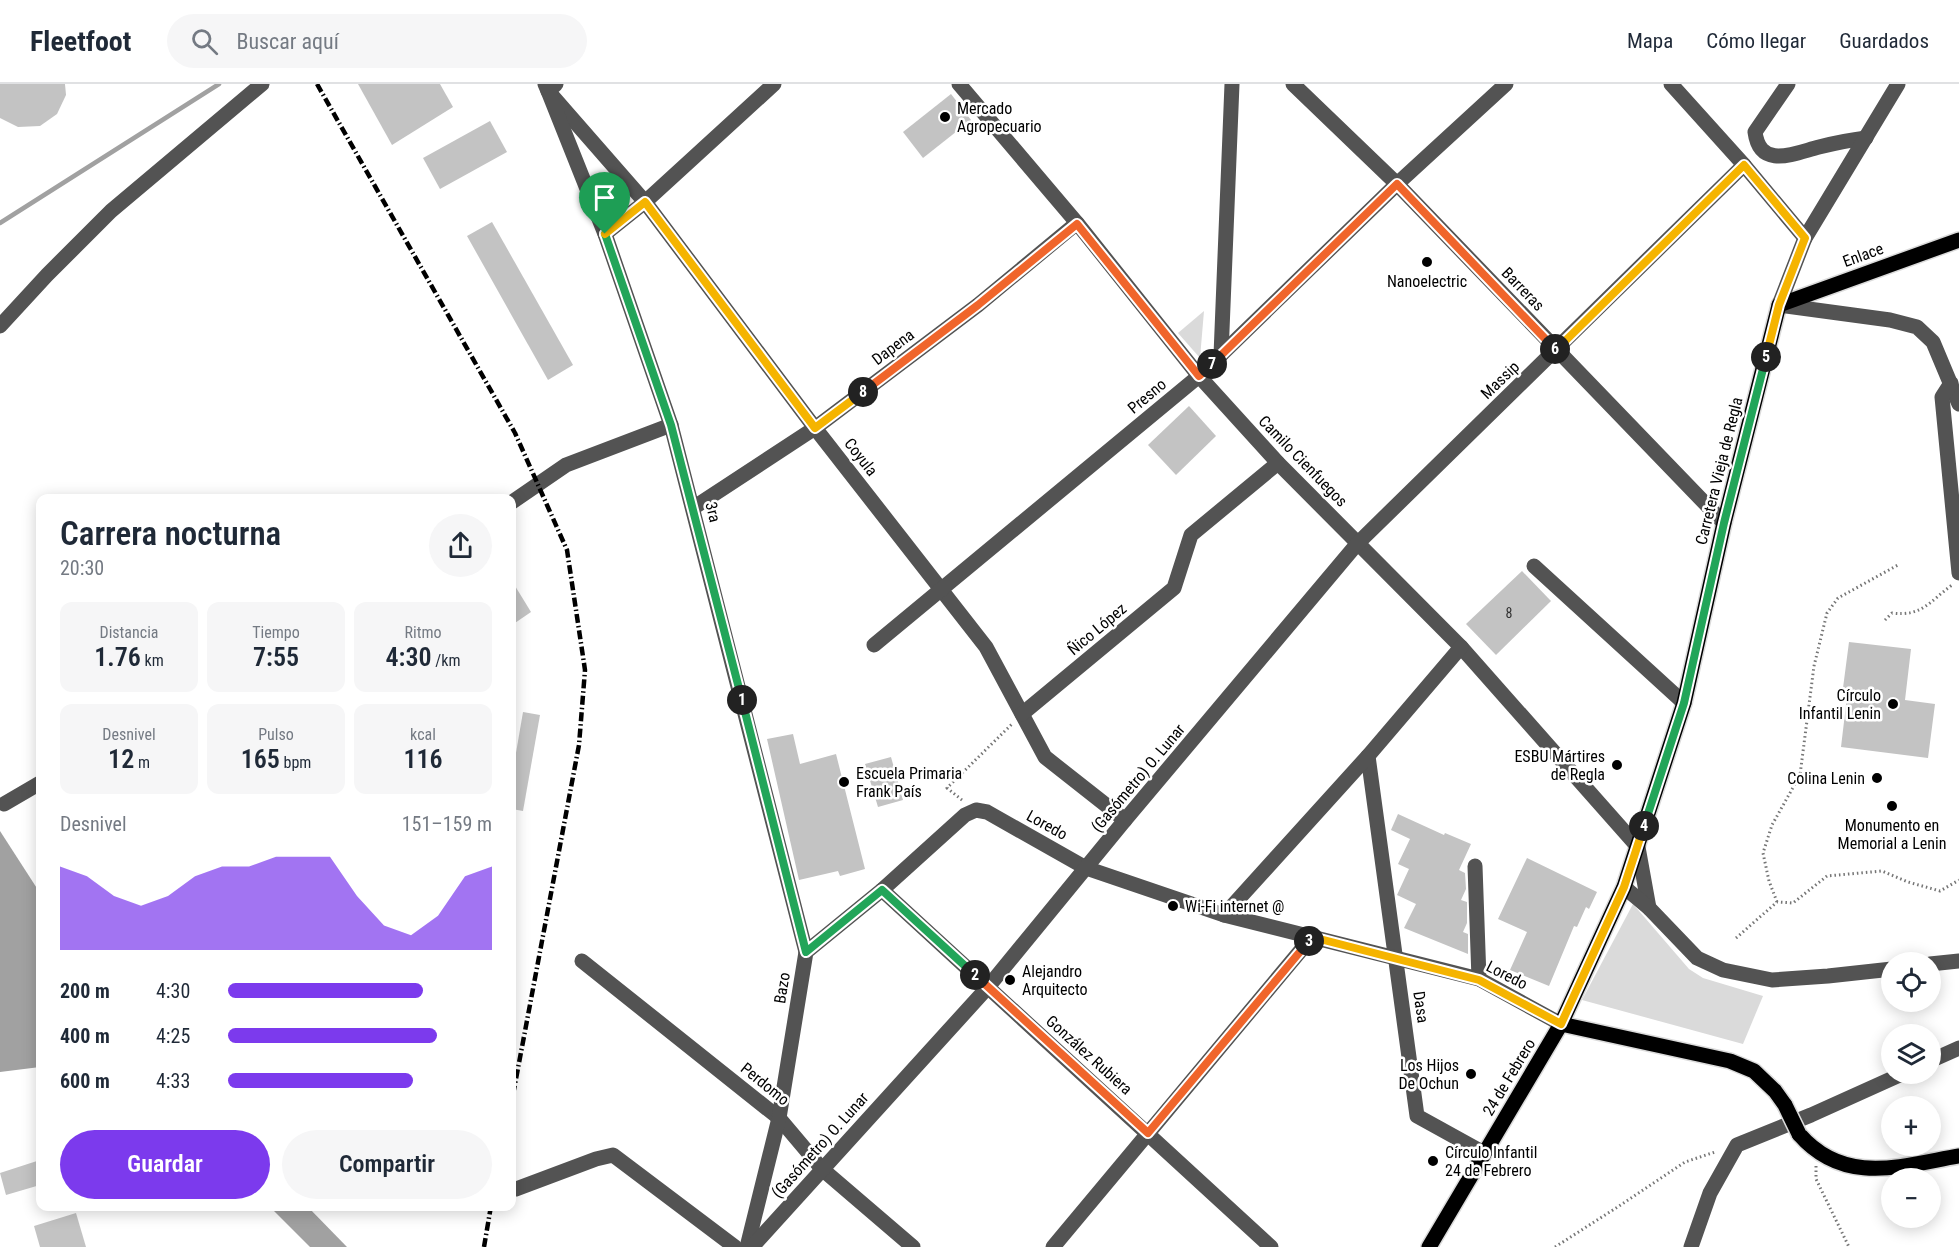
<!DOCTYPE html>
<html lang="es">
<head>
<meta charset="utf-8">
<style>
	:root { --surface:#fff; --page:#f6f6f7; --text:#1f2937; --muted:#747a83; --line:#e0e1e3; --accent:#7c3aed }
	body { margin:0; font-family:"Roboto Condensed",sans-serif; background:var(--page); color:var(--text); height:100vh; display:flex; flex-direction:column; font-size:22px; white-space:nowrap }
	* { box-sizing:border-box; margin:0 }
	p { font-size:20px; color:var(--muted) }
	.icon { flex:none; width:33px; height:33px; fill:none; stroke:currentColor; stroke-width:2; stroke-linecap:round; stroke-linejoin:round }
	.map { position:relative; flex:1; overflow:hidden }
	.details { position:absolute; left:36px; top:410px; width:480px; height:717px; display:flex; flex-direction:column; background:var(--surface); border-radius:12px; box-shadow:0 3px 15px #0003 }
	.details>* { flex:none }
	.tools { position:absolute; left:1881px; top:868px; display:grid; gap:12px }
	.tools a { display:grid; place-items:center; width:60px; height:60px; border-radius:50%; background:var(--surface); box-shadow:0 3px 15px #0003; font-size:30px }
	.pin { position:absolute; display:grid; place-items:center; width:51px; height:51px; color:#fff; margin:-62px -26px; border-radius:50% 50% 50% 0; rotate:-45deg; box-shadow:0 0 6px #0007 }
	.pin .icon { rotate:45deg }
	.km { position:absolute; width:30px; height:30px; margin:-15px; border-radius:50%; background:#222; color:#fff; font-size:16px; line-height:30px; text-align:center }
	.round { display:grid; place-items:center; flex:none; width:63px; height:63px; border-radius:32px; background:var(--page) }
	.head { display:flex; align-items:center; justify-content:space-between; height:102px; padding:0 24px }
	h1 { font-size:33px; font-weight:600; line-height:45px }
	.stats { display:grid; grid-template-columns:repeat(3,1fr); gap:9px; height:102px; padding:6px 24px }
	.stats div { display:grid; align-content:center; border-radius:12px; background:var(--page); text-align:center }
	.stats b { font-size:26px; font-weight:600 }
	.stats small { font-size:16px; font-weight:400 }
	.stats p { font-size:16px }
	.chart { height:168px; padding:12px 24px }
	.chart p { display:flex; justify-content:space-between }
	.chart svg { width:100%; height:108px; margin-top:6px; fill:var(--accent); opacity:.7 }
	.primary-button { display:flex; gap:12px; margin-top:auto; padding:12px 24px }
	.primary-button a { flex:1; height:69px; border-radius:36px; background:var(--accent); color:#fff; font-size:24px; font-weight:600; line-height:69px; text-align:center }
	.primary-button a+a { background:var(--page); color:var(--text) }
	ul { padding:0 24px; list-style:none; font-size:20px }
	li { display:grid; grid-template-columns:96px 72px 1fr; align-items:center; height:45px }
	li i { height:15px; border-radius:8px; background:var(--accent) }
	header { display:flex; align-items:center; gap:36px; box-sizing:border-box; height:84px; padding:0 30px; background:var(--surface); border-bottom:2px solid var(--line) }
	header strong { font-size:28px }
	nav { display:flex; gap:33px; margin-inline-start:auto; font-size:21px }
	.search { width:420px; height:54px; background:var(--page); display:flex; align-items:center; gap:15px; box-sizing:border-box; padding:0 21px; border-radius:33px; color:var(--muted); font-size:22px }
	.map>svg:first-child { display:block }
</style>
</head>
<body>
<header>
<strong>Fleetfoot</strong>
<div class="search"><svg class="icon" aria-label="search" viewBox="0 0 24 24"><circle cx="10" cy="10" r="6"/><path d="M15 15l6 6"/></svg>Buscar aquí</div>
<nav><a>Mapa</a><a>Cómo llegar</a><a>Guardados</a></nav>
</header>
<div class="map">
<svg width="1959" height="1163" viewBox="0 0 1959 1163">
	<rect width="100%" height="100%" fill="#fff"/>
	<!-- green -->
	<g fill="#dadada">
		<polygon points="1204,227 1200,274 1178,249"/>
		<polygon points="1633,820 1689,885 1703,894 1763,912 1743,960 1582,916"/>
	</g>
	<!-- water -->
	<g fill="#a1a1a1">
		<polygon points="0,747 40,809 40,983 0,988"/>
		<polygon points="269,1122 307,1122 347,1163 310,1163"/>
	</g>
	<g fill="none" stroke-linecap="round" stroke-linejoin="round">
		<!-- stream -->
		<polyline stroke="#a1a1a1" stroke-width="4.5" points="0,139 219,0"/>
	</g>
	<!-- building -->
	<g fill="#c3c3c3">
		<polygon points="0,0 65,0 66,11 57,30 40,42 18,43 0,34"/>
		<polygon points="358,0 440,0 453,23 392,61"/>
		<polygon points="951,10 971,36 923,74 903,48"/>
		<polygon points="490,37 507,68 440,105 423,74"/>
		<polygon points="492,138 573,281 548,296 467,152"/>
		<polygon points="1189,322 1216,352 1176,391 1148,361"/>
		<polygon points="1522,487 1551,517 1496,571 1466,540"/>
		<polygon points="512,497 531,528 512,541"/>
		<polygon points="1849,558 1911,565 1905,616 1935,620 1928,674 1841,663 1848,604 1843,604"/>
		<polygon points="523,628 540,631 523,727 512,725 512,692"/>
		<polygon points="793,650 800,680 836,670 865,785 840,792 838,787 799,796 767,655"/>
		<polygon points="891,673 903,716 878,723 865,680"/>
		<polygon points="1398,730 1444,751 1445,749 1471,760 1459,786 1465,789 1466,805 1461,816 1467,818 1467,839 1463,848 1468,850 1468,870 1404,844 1416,820 1397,811 1409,785 1398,780 1410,755 1391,746"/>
		<polygon points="1527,774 1597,808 1589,825 1586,823 1577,843 1574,842 1549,902 1510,886 1527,848 1498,835"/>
		<polygon points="40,1076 40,1101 6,1111 0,1089"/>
		<polygon points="76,1129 86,1163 40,1163 34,1142"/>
	</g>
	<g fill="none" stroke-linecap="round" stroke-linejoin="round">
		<defs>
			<g id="major">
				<polyline points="1561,940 1730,977 1754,987 1775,1007 1785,1021"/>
				<path d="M1799,1050c45,52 102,32 160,22"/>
				<polyline points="1429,1163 1561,940 1624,803 1684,619 1724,439 1779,221 1959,156"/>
			</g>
		</defs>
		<!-- major casing -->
		<use href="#major" stroke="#dbdbdb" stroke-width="18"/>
		<!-- path -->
		<g stroke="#757575" stroke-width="3" stroke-dasharray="1.5 3" stroke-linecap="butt">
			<path d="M1885,536l7,-7c30,4 38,-12 60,-28"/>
			<polyline points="962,716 947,704 1012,640"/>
			<polyline points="1777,818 1769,797 1763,769 1772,741 1800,691 1814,582 1827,529 1838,514 1898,481"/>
			<polyline points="1736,854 1777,818 1793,819 1827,792 1882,787 1908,798 1940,807 1959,796"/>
			<polyline points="1816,1082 1816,1095 1849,1163"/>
			<polyline points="1555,1163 1616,1124 1685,1078 1715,1068"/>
		</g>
		<!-- minor -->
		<g stroke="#535353" stroke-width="15">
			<polyline points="545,0 548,7 645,118 815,344 986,563 1045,673 1125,736"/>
			<polyline points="556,0 548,7 605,150 671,341 806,868"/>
			<polyline points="959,0 1077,139 1199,292 1278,379 1461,563 1638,763 1649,824"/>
			<polyline points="1293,0 1397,100 1724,439"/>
			<polyline points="1671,0 1744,81 1805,154"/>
			<path d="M1788,0l-33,48c5,38 40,21 64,15 16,-4 31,-7 47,-9"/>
			<polyline points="1898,0 1805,154 1779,221 1890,236 1917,243 1933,258 1959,320"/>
			<polyline points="605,150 645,118 774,0"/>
			<polyline points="0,242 47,191 111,127 262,0"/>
			<polyline points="1221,271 1232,0"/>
			<polyline points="1951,299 1942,313 1959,489"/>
			<polyline points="512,418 566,381 671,341"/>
			<polyline points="693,424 815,344 978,221 1077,139"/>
			<polyline points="1534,482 1684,619"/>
			<polyline points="874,561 1199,292 1397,100 1506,0"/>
			<polyline points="1022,630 1174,504 1191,451 1278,379"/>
			<polyline points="1368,672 1417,1032 1484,1069"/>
			<polyline points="4,720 40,699"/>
			<polyline points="1475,782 1479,895"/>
			<polyline points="1624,803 1649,824 1697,874 1723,886 1772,896 1828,892 1892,885"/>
			<polyline points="882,806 1271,1163"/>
			<polyline points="1224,831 1368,672 1461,563"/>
			<polyline points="582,877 779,1034 822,1085 913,1163"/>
			<polyline points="1930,880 1959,877"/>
			<polyline points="1930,977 1959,964"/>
			<polyline points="516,1105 596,1075 613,1071 735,1163"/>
			<polyline points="747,1163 779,1034 806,868 882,806 965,731 976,726 987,728 1086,784 1224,831 1479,895 1561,940"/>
			<polyline points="752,1163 988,903 1125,736 1357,460 1744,81"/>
			<polyline points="1053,1163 1312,853"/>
			<polyline points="1691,1163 1710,1109 1737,1061 1811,1031 1902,990"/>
		</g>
		<!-- major -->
		<use href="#major" stroke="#000" stroke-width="15"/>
		<!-- rail -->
		<g stroke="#000" stroke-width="4.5" stroke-dasharray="9 3 1.5 3" stroke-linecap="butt">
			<polyline points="317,0 515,349 567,466 585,586 579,661 512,1016"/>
			<polyline points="484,1163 491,1122"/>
		</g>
		<defs>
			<polyline id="major-bridge" points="1785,1021 1799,1050"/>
		</defs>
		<!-- major-bridge casing -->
		<use href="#major-bridge" stroke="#dbdbdb" stroke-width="18" stroke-linecap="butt"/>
		<!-- major-bridge -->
		<use href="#major-bridge" stroke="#000" stroke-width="15"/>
	</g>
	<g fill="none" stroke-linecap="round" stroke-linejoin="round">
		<defs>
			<polyline id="split-1" points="605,150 671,341 742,616"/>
			<polyline id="split-2" points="742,616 806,868 882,806 975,891"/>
			<polyline id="split-3" points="975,891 1148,1049 1309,857"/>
			<polyline id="split-4" points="1309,857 1312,853 1479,896 1561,940 1624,803 1644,742"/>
			<polyline id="split-5" points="1644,742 1684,619 1724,439 1766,273"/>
			<polyline id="split-6" points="1555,265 1556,266 1744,81 1805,154 1779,221 1766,273"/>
			<polyline id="split-7" points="1212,280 1397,100 1555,265"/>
			<polyline id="split-8" points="863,308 978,221 1077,140 1199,292 1212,280"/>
			<polyline id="split-9" points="605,150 645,118 815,344 863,308"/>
		</defs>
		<!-- split-1 casing -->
		<use href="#split-1" stroke="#fff" stroke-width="12"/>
		<!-- split-2 casing -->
		<use href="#split-2" stroke="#fff" stroke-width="12"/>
		<!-- split-3 casing -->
		<use href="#split-3" stroke="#fff" stroke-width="12"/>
		<!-- split-4 casing -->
		<use href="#split-4" stroke="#fff" stroke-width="12"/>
		<!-- split-5 casing -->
		<use href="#split-5" stroke="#fff" stroke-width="12"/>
		<!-- split-6 casing -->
		<use href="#split-6" stroke="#fff" stroke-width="12"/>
		<!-- split-7 casing -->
		<use href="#split-7" stroke="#fff" stroke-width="12"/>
		<!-- split-8 casing -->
		<use href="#split-8" stroke="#fff" stroke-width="12"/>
		<!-- split-9 casing -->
		<use href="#split-9" stroke="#fff" stroke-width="12"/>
		<!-- split-1 -->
		<use href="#split-1" stroke="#22a559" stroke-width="8"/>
		<!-- split-2 -->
		<use href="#split-2" stroke="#22a559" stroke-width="8"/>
		<!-- split-3 -->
		<use href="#split-3" stroke="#f0652b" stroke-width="8"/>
		<!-- split-4 -->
		<use href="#split-4" stroke="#f5b400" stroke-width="8"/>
		<!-- split-5 -->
		<use href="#split-5" stroke="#22a559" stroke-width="8"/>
		<!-- split-6 -->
		<use href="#split-6" stroke="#f5b400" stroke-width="8"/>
		<!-- split-7 -->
		<use href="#split-7" stroke="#f0652b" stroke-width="8"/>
		<!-- split-8 -->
		<use href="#split-8" stroke="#f0652b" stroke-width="8"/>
		<!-- split-9 -->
		<use href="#split-9" stroke="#f5b400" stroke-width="8"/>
	</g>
	<!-- markers -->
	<g fill="#000" stroke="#fff" stroke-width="2">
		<circle cx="945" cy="33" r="6"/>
		<circle cx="1427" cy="178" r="6"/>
		<circle cx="1893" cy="620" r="6"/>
		<circle cx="1617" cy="681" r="6"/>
		<circle cx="1877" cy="694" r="6"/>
		<circle cx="844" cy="698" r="6"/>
		<circle cx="1892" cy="722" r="6"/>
		<circle cx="1173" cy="822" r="6"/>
		<circle cx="1010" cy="896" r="6"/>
		<circle cx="1471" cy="990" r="6"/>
		<circle cx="1433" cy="1077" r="6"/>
	</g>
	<g text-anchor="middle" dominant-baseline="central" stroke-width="5" stroke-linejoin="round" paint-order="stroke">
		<!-- number labels -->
		<g font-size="14" fill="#313131">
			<text x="1509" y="529">8</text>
		</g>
		<!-- poi labels -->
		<g font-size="16" fill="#000" stroke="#fff" text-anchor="start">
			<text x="957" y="24">Mercado<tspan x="957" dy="18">Agropecuario</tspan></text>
			<text x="1427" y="197" text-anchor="middle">Nanoelectric</text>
			<text x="1881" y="611" text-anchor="end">Círculo<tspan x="1881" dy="18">Infantil Lenin</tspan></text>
			<text x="1605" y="672" text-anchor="end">ESBU Mártires<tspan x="1605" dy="18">de Regla</tspan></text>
			<text x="856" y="689">Escuela Primaria<tspan x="856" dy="18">Frank País</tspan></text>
			<text x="1865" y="694" text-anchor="end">Colina Lenin</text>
			<text x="1892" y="741" text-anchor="middle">Monumento en<tspan x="1892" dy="18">Memorial a Lenin</tspan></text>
			<text x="1185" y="822">Wi-Fi internet @</text>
			<text x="1022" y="887">Alejandro<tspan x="1022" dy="18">Arquitecto</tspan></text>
			<text x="1459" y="981" text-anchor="end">Los Hijos<tspan x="1459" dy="18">De Ochun</tspan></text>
			<text x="1445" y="1068">Círculo Infantil<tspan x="1445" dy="18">24 de Febrero</tspan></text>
		</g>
		<!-- street labels -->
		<g font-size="16" fill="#000" stroke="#fff">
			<text transform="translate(1863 171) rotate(-20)">Enlace</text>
			<text transform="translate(1523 205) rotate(46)">Barreras</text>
			<text transform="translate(893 263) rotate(-37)">Dapena</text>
			<text transform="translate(1500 296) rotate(-44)">Massip</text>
			<text transform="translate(1147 312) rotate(-40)">Presno</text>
			<text transform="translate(861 373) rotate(52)">Coyula</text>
			<text transform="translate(1303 377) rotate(46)">Camilo Cienfuegos</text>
			<text transform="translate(1719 387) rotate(-76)">Carretera Vieja de Regla</text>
			<text transform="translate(713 428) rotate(76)">3ra</text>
			<text transform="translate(1097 545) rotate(-40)">Ñico López</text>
			<text transform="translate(1138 694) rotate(-50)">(Gasómetro) O. Lunar</text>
			<text transform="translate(1047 741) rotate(29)">Loredo</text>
			<text transform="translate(1507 891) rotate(27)">Loredo</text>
			<text transform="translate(782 904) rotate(-81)">Bazo</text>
			<text transform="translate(1421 923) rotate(82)">Dasa</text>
			<text transform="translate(1089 971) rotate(42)">González Rubiera</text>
			<text transform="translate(1509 993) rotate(-59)">24 de Febrero</text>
			<text transform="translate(765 1000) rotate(39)">Perdomo</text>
			<text transform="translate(820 1061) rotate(-48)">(Gasómetro) O. Lunar</text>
		</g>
	</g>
</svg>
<div class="tools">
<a><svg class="icon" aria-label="locate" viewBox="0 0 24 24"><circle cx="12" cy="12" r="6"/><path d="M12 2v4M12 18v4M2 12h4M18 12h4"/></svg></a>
<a><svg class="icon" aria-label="layers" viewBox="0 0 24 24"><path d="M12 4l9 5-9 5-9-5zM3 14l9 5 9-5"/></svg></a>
<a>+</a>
<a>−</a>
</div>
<div class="pin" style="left:605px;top:150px;background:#1e9e55"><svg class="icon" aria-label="arrive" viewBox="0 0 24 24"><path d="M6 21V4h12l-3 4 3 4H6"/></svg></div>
<b class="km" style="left:742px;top:616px">1</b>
<b class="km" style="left:975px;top:891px">2</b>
<b class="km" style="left:1309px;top:857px">3</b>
<b class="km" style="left:1644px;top:742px">4</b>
<b class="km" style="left:1766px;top:273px">5</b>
<b class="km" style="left:1555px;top:265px">6</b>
<b class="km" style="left:1212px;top:280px">7</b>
<b class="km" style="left:863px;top:308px">8</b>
<section class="details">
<div class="head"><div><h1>Carrera nocturna</h1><p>20:30</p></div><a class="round"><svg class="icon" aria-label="share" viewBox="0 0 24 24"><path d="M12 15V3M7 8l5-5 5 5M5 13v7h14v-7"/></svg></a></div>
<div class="stats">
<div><p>Distancia</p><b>1.76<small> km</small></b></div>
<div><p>Tiempo</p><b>7:55</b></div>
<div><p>Ritmo</p><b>4:30<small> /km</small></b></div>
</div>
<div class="stats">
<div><p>Desnivel</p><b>12<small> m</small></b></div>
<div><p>Pulso</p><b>165<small> bpm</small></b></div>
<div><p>kcal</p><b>116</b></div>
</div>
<div class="chart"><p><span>Desnivel</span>151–159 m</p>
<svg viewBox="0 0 160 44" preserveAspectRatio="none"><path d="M0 44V10L10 14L20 22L30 26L40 22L50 14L60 10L70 10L80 6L90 6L100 6L110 22L120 34L130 38L140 30L150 14L160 10V44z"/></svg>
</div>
<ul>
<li><b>200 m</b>4:30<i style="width:74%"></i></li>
<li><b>400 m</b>4:25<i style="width:79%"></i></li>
<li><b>600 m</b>4:33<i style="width:70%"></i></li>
</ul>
<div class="primary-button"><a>Guardar</a><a>Compartir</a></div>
</section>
</div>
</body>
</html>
